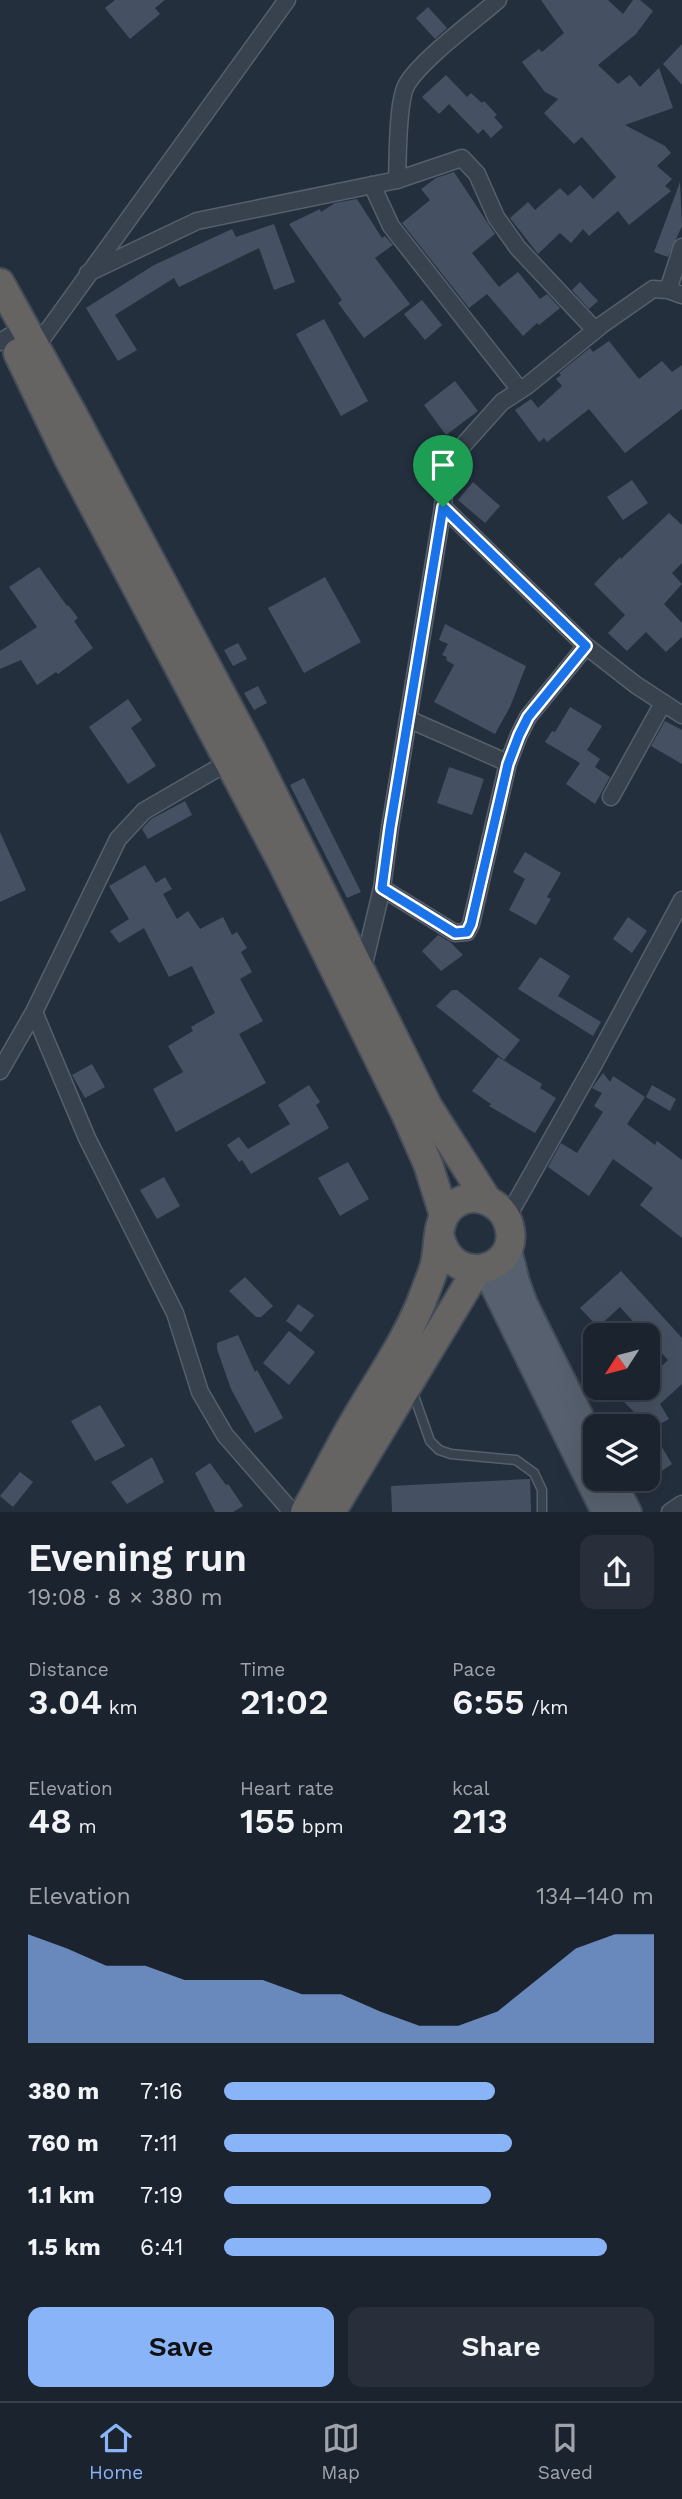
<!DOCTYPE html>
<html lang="en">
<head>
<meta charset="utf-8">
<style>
	:root { --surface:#1b232e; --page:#282f3a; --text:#f1f3f6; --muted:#a0a4aa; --line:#39404a; --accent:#8ab4f8 }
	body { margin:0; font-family:"Work Sans",sans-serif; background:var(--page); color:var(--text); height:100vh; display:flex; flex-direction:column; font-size:26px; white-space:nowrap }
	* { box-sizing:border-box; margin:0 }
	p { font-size:23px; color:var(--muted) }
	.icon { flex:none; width:38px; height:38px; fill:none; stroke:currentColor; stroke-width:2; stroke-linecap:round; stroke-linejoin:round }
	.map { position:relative; height:1512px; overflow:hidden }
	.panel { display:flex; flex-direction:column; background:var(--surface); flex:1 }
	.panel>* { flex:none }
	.needle { width:46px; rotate:234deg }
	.tools { position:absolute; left:583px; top:1323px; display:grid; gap:14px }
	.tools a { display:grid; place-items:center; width:77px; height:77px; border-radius:14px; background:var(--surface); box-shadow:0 7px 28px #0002,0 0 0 2px var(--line); font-size:35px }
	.pin { position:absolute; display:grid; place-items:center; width:60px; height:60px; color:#fff; margin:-72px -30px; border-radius:50% 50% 50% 0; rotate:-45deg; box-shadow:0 0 7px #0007 }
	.pin .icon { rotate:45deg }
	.round { display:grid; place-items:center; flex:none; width:74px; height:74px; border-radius:14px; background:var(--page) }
	.overview { display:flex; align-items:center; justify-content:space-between; height:119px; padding:0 28px }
	h1 { font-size:38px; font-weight:600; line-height:52px }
	.figures { display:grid; grid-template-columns:repeat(3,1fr); gap:10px; height:119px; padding:7px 28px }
	.figures div { display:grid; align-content:center }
	.figures b { font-size:35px; font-weight:600 }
	.figures small { font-size:19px; font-weight:400 }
	.figures p { font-size:19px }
	.chart { height:196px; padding:14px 28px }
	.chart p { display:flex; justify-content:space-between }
	.chart svg { width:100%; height:126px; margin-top:7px; fill:var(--accent); opacity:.7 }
	.cta { display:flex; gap:14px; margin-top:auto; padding:14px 28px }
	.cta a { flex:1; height:80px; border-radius:14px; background:var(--accent); color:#111; font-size:28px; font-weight:600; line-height:80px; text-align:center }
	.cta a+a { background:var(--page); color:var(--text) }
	ul { padding:0 28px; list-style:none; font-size:23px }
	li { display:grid; grid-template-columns:112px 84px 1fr; align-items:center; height:52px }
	li i { height:18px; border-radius:9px; background:var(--accent) }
	.menu { display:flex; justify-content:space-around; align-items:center; height:98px; border-top:2px solid var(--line); background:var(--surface); font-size:19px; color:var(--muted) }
	.menu a { display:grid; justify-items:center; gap:4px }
	.menu .selected { color:var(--accent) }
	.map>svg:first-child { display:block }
</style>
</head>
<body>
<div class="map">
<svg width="682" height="1512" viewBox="0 0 682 1512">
	<rect width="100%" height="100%" fill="#242f3e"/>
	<!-- building -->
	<g fill="#455162">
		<polygon points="115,0 165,0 155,8 160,14 130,39 105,8"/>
		<polygon points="541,0 608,0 623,14 633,0 640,0 653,11 636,34 598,65 618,84 630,75 640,87 659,68 673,108 625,125 665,146 671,153 657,166 672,179 665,186 671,191 629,225 618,211 589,236 583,229 571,243 560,233 538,254 510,218 528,202 535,210 560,188 568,196 580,185 593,199 616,177 582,137 574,144 544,113 558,99 545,92 522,62 539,49 542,52 564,33"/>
		<polygon points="428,7 447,28 435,39 416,18"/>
		<polygon points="682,44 682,85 663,64"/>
		<polygon points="446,75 467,97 471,93 482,103 484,101 497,115 494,117 503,127 491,138 483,129 478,134 449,104 439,114 422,97"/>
		<polygon points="454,172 495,234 472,253 499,287 518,272 540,299 547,294 560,308 539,325 537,323 523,336 487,294 469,308 402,223 430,200 421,189 436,178"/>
		<polygon points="680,182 682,226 668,257 654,252"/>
		<polygon points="357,199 382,238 385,236 393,245 375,258 410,304 364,338 338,303 342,300 289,224 320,209 321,212 335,203"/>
		<polygon points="274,224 295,282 274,290 259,248 179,287 174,278 115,315 137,350 118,361 86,308 154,265 232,229 236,237"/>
		<polygon points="580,282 598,301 589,309 572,290"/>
		<polygon points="422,300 442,325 425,340 404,314"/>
		<polygon points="324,319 368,401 341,416 296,334"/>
		<polygon points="609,341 639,379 662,361 672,372 682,365 682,409 625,453 589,409 547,442 544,438 539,442 515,410 531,399 538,408 562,386 556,379 561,375 559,373 590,348 593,352"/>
		<polygon points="455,381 478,411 446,435 424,405"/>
		<polygon points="632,480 648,503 623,520 607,497"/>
		<polygon points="473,482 500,506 485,523 458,500"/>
		<polygon points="669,513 682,525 682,563 672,573 682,584 664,604 682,623 682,637 666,652 646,632 627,651 608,633 625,615 594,584 620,557 621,559"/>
		<polygon points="39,567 67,606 68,605 78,618 74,621 93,648 58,674 56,672 37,685 21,660 0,669 0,651 37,627 9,587"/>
		<polygon points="325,577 361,642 304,673 268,608"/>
		<polygon points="445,624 526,666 510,707 495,734 434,702 454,665 446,660 447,657 442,655 448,644 439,640"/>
		<polygon points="238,643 247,659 233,666 224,650"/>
		<polygon points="258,686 267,703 254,710 244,693"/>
		<polygon points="128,699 142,720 131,728 156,766 128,784 89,727"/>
		<polygon points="570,707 602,726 587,750 600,759 595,767 610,777 595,804 566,784 580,763 545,742 552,731 555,732"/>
		<polygon points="665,721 682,730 682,764 651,746"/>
		<polygon points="449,767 484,779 472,815 437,803"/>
		<polygon points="304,778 361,892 347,898 290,785"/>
		<polygon points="185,801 192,815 148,839 142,829 151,819"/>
		<polygon points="0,832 26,890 0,902"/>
		<polygon points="525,852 561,873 547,897 551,899 536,925 509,910 525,879 513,872"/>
		<polygon points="145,865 156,883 165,877 172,889 163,894 177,919 188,911 200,929 223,917 232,935 237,932 247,948 241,952 252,972 240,979 263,1021 239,1034 266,1083 176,1132 153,1089 183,1072 168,1046 193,1031 191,1027 215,1013 192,966 169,977 144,928 119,943 110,931 129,919 109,886"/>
		<polygon points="628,917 647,931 632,953 613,939"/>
		<polygon points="438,935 450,942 463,955 441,971 422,951"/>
		<polygon points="540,957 570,976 558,996 601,1022 593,1036 518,989"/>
		<polygon points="452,990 457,990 520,1040 504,1060 436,1006"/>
		<polygon points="498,1057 542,1084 540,1088 556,1098 535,1133 489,1106 491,1104 472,1091"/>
		<polygon points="92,1064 105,1087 85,1098 72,1075"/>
		<polygon points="603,1073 610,1082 613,1076 645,1097 627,1124 655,1145 657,1141 682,1160 682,1238 640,1205 653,1188 613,1159 589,1196 548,1167 561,1143 577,1153 603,1112 594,1106 602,1093 592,1088"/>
		<polygon points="309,1085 320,1102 316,1105 329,1128 251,1174 242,1160 239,1162 227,1145 239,1137 248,1149 290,1124 278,1105"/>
		<polygon points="652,1085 676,1099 670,1111 646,1097"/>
		<polygon points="348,1162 369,1199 340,1216 318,1178"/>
		<polygon points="164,1177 180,1206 157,1219 140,1190"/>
		<polygon points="621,1271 682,1338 682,1384 660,1404 669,1419 651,1429 672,1464 648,1480 648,1426 623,1401 638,1388 648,1388 648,1379 668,1360 620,1307 598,1327 580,1308"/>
		<polygon points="245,1277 273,1306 261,1317 256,1317 229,1291"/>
		<polygon points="298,1304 314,1315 301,1332 286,1321"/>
		<polygon points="289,1331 315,1352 289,1385 263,1363"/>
		<polygon points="238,1335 255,1372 257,1370 283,1418 255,1433 231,1389 217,1349 217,1343"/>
		<polygon points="100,1405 125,1446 95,1461 71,1421"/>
		<polygon points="152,1457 164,1482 127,1504 111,1482"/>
		<polygon points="210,1463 226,1485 228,1484 243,1506 233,1512 215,1512 195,1473"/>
		<polygon points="20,1472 33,1482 13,1507 0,1496"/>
		<polygon points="530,1479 531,1512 392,1512 391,1486"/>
	</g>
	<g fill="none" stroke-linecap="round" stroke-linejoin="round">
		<defs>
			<polyline id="service" points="412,1390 430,1441 439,1450 451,1454 516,1460 534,1473 542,1490 542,1512"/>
			<g id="minor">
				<path d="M397,180c1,-21 0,-80 10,-96 15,-25 67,-63 91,-84"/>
				<polyline points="372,185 391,226 520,390"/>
				<polyline points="88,273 197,221 397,180 462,158 477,174 496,217 518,248 595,330"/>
				<polyline points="668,290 682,247"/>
				<polyline points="0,342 10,336"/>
				<polyline points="36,347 287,0"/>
				<polyline points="443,507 586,646 636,685 682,715"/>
				<polyline points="408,719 508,763"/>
				<polyline points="611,797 663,703"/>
				<polyline points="382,888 455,933 467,932 471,924 508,763 519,735 528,717 586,646"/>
				<polyline points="362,972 382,888 390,828 443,507 446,470 458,451 502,402 528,385 603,324 653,289 668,290 682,295"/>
				<polyline points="34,1012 87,1138 175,1313 200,1392 225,1435 292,1512"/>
				<polyline points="0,1071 34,1012 118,839 144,811 230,761"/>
				<polyline points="507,1218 595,1062 682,900"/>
				<polyline points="670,1512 682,1504"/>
			</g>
			<g id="primary">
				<polyline points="508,1249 516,1282 524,1304 595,1447"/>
				<polyline points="485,1268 605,1512"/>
				<polyline points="611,1479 628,1512"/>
			</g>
			<g id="trunk">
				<polyline points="0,283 73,415 252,752 428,1107 487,1200"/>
				<polyline points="18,353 69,459 281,860 406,1114 428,1164 444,1215"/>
				<path d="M305,1512c18,-31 33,-63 51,-93 22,-38 48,-75 65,-116 4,-11 9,-23 13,-35 6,-19 1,-45 16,-60 22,-21 56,-6 60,22 7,42 -57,58 -70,8"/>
				<polyline points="331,1512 477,1270"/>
			</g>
		</defs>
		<!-- service casing -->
		<use href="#service" stroke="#565f6c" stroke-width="11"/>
		<!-- minor casing -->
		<use href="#minor" stroke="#565f6c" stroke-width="19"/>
		<!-- primary casing -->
		<use href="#primary" stroke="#414a57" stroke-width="30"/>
		<!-- trunk casing -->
		<use href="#trunk" stroke="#434c59" stroke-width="32"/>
		<!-- service -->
		<use href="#service" stroke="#38414e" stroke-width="8"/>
		<!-- minor -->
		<use href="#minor" stroke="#38414e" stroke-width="16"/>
		<!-- primary -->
		<use href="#primary" stroke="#56606e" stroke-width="26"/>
		<!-- trunk -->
		<use href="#trunk" stroke="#656462" stroke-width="28"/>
	</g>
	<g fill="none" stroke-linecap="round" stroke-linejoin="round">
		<defs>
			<polygon id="route" points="443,507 586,646 528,717 519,735 508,764 471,924 467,932 455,933 382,888 390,828"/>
		</defs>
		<!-- route casing -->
		<use href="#route" stroke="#fff" stroke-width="14"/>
		<!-- route -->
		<use href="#route" stroke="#1a73e8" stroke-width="9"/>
	</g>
</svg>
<div class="tools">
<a><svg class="needle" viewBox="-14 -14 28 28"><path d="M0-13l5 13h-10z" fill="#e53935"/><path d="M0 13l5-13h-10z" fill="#a0a4aa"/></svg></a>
<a><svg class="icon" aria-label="layers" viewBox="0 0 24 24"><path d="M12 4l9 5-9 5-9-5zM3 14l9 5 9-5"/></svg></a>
</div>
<div class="pin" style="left:443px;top:507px;background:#1e9e55"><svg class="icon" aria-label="arrive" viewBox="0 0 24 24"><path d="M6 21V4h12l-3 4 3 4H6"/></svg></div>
</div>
<section class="panel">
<div class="overview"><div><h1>Evening run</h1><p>19:08 · 8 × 380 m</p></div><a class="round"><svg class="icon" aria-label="share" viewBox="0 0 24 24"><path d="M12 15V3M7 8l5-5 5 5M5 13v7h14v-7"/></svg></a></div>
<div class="figures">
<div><p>Distance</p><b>3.04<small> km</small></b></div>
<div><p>Time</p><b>21:02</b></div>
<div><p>Pace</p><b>6:55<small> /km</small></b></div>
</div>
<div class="figures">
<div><p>Elevation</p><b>48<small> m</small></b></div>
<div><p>Heart rate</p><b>155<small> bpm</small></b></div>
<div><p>kcal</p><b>213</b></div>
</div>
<div class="chart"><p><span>Elevation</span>134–140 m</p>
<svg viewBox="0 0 160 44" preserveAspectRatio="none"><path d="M0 44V6L10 11L20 17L30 17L40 22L50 22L60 22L70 27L80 27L90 33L100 38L110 38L120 33L130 22L140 11L150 6L160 6V44z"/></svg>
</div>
<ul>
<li><b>380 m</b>7:16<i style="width:63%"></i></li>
<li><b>760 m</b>7:11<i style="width:67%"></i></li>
<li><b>1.1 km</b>7:19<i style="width:62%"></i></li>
<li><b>1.5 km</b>6:41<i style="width:89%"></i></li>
</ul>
<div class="cta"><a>Save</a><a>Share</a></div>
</section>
<nav class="menu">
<a class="selected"><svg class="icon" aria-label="home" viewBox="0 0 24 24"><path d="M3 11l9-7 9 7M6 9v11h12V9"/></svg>Home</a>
<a><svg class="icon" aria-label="map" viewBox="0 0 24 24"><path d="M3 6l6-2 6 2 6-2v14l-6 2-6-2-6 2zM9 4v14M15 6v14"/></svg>Map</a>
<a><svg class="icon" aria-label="saved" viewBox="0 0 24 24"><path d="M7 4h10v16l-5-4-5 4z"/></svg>Saved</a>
</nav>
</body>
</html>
